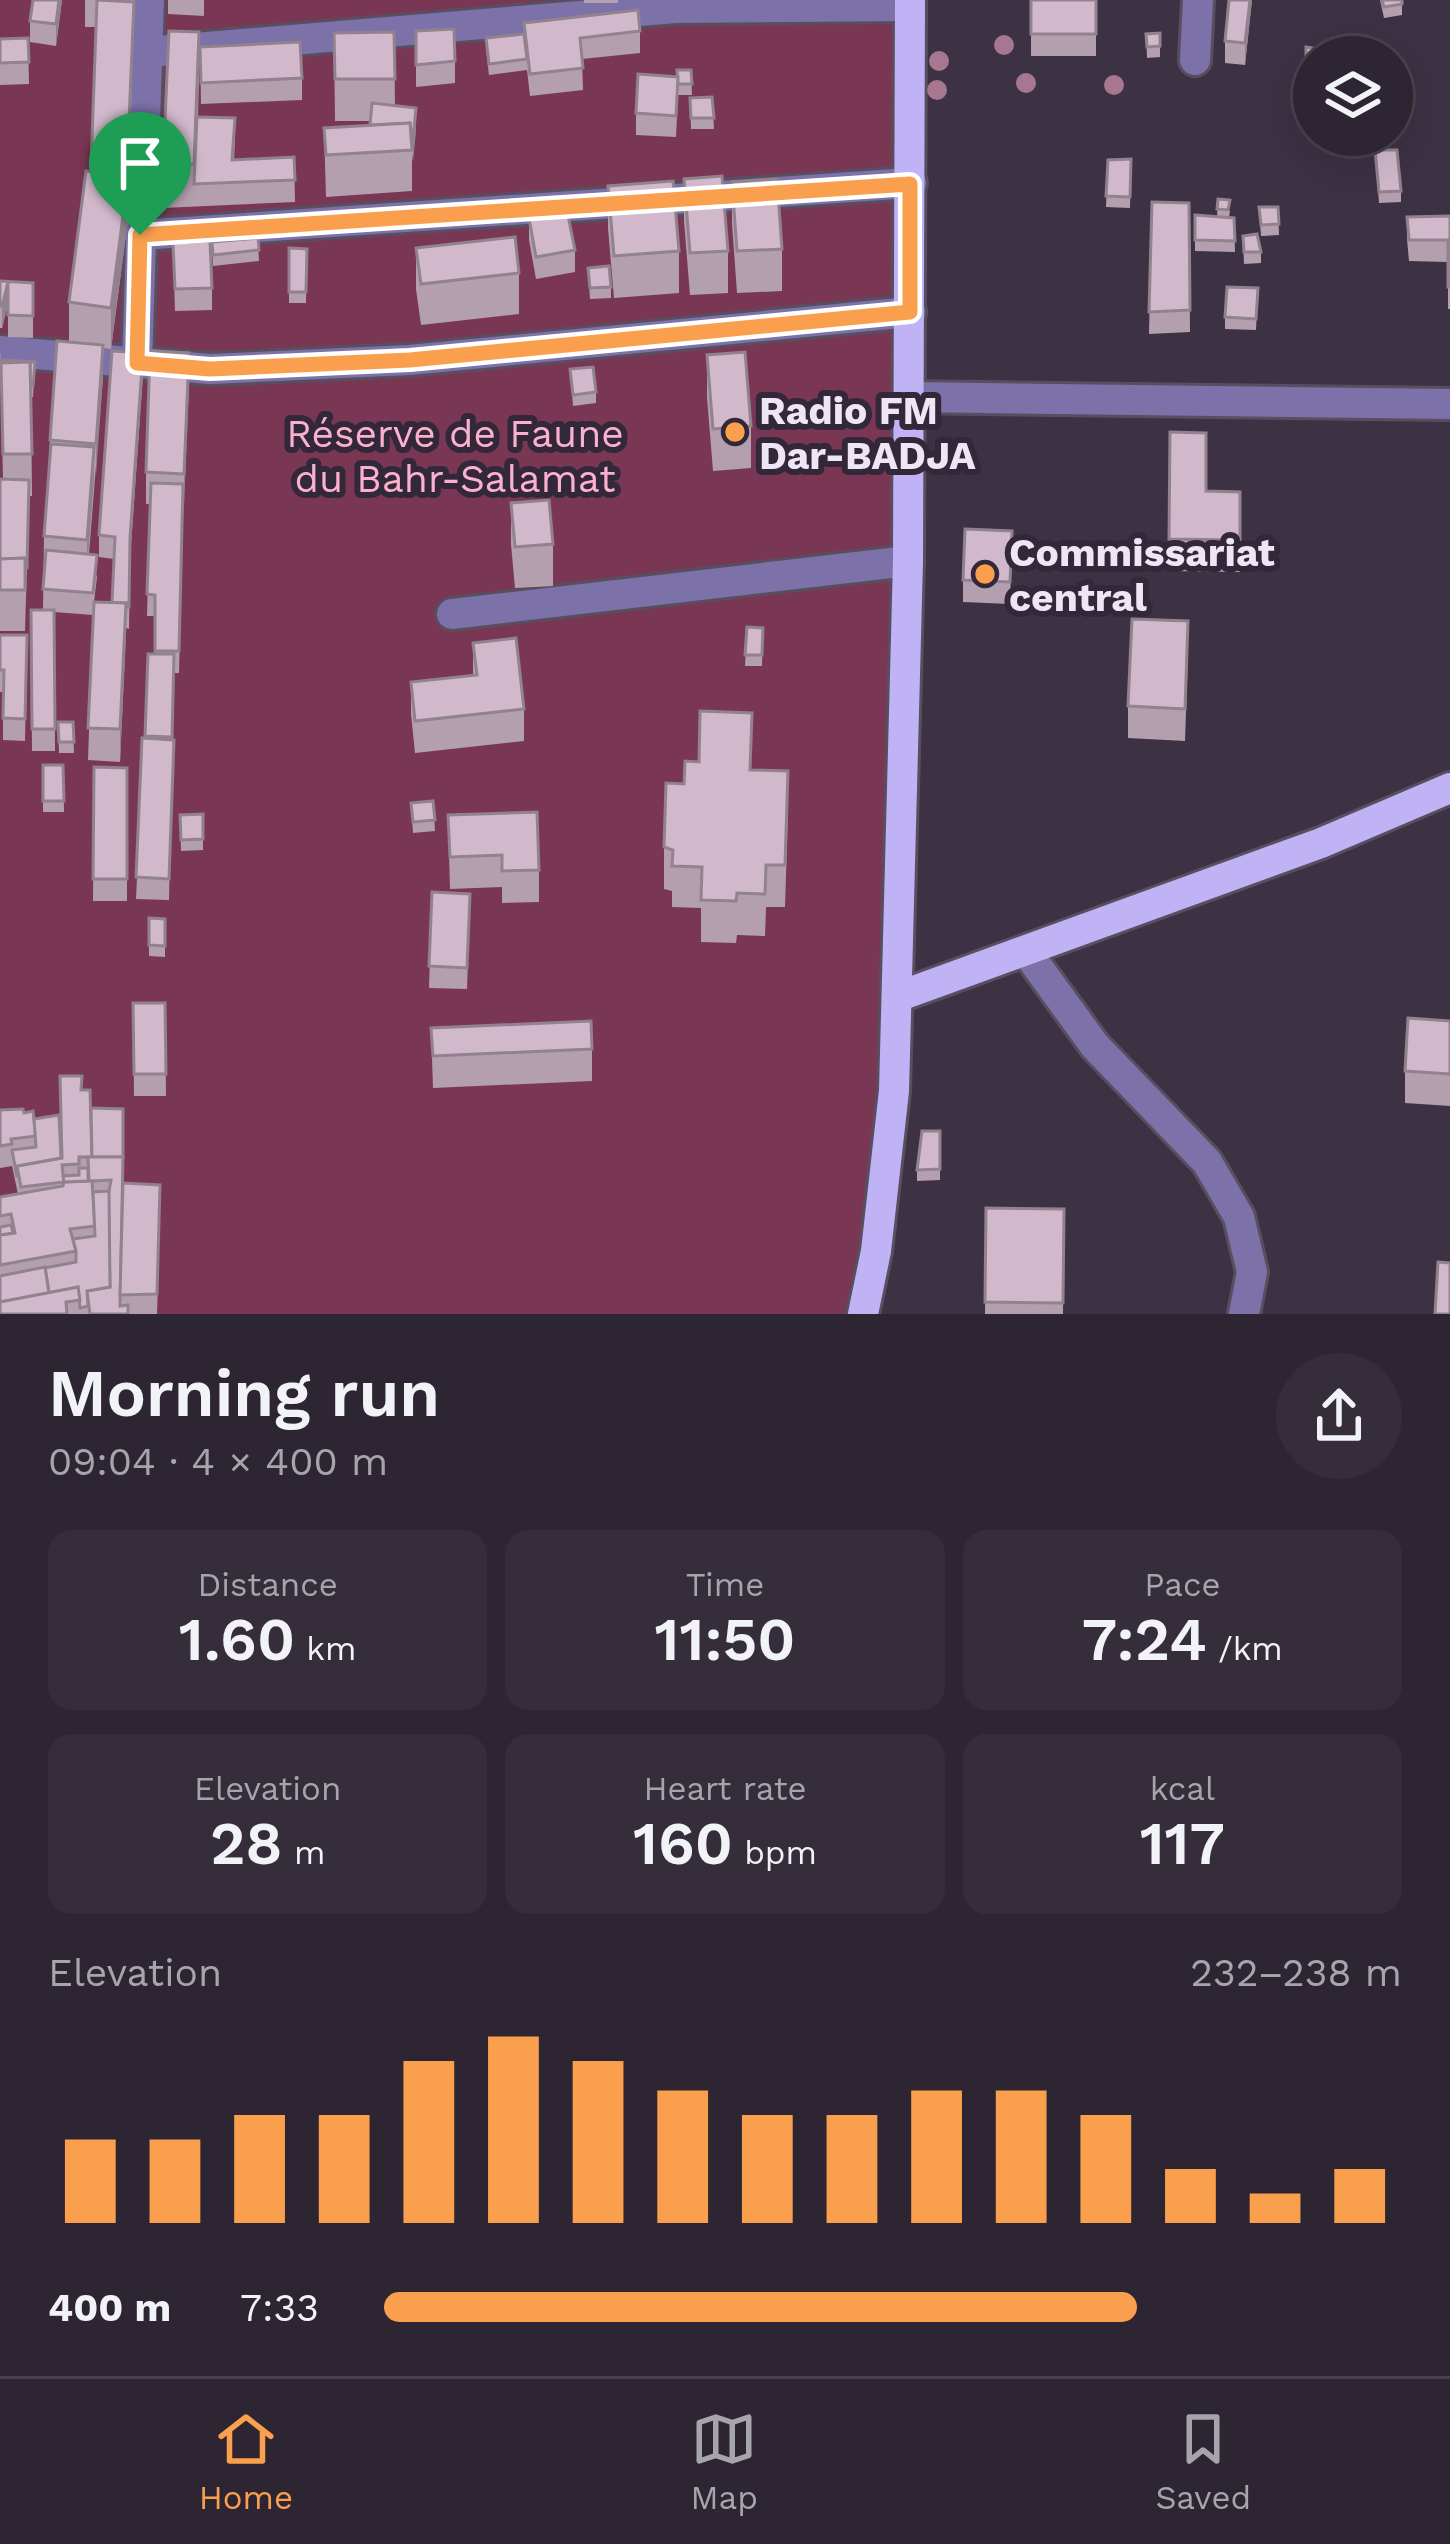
<!DOCTYPE html>
<html lang="en">
<head>
<meta charset="utf-8">
<style>
	:root { --surface:#2e2533; --page:#362d3b; --text:#f1f3f6; --muted:#a7a5ac; --line:#49424e; --accent:#fa9f4e }
	body { margin:0; font-family:"Work Sans",sans-serif; background:var(--page); color:var(--text); height:100vh; display:flex; flex-direction:column; font-size:45px; white-space:nowrap }
	* { box-sizing:border-box; margin:0 }
	p { font-size:39px; color:var(--muted) }
	.icon { flex:none; width:66px; height:66px; fill:none; stroke:currentColor; stroke-width:2; stroke-linecap:round; stroke-linejoin:round }
	.map { position:relative; height:1314px; overflow:hidden }
	.details { display:flex; flex-direction:column; background:var(--surface); flex:1 }
	.details>* { flex:none }
	.tools { position:absolute; left:1293px; top:36px; display:grid; gap:24px }
	.tools a { display:grid; place-items:center; width:120px; height:120px; border-radius:50%; background:var(--surface); box-shadow:0 12px 48px #0002,0 0 0 3px var(--line); font-size:60px }
	.pin { position:absolute; display:grid; place-items:center; width:102px; height:102px; color:#fff; margin:-123px -51px; border-radius:50% 50% 50% 0; rotate:-45deg; box-shadow:0 0 12px #0007 }
	.pin .icon { rotate:45deg }
	.round { display:grid; place-items:center; flex:none; width:126px; height:126px; border-radius:63px; background:var(--page) }
	.head { display:flex; align-items:center; justify-content:space-between; height:204px; padding:0 48px }
	h1 { font-size:66px; font-weight:600; line-height:90px }
	.figures { display:grid; grid-template-columns:repeat(3,1fr); gap:18px; height:204px; padding:12px 48px }
	.figures div { display:grid; align-content:center; border-radius:24px; background:var(--page); text-align:center }
	.figures b { font-size:60px; font-weight:600 }
	.figures small { font-size:33px; font-weight:400 }
	.figures p { font-size:33px }
	.chart { height:336px; padding:24px 48px }
	.chart p { display:flex; justify-content:space-between }
	.chart svg { width:100%; height:216px; margin-top:12px; stroke:var(--accent); stroke-width:6 }
	ul { padding:0 48px; list-style:none; font-size:39px }
	li { display:grid; grid-template-columns:192px 144px 1fr; align-items:center; height:90px }
	li i { height:30px; border-radius:15px; background:var(--accent) }
	.dock { display:flex; justify-content:space-around; align-items:center; height:168px; border-top:3px solid var(--line); background:var(--surface); font-size:33px; color:var(--muted) }
	.dock a { display:grid; justify-items:center; gap:6px }
	.dock .selected { color:var(--accent) }
	.map>svg:first-child { display:block }
</style>
</head>
<body>
<div class="map">
<svg width="1450" height="1314" viewBox="0 0 1450 1314">
	<rect width="100%" height="100%" fill="#3d3144"/>
	<!-- green -->
	<polygon fill="#7a3753" points="0,0 912,0 897,997 856,1314 0,1314"/>
	<g fill="none" stroke-linecap="round" stroke-linejoin="round">
		<defs>
			<g id="minor">
				<polyline points="147,52 675,8 910,6"/>
				<polyline points="1195,60 1198,0"/>
				<polyline points="140,235 911,183"/>
				<polyline points="0,351 210,369 409,360 910,312"/>
				<polyline points="137,363 149,0"/>
				<polyline points="909,397 1450,404"/>
				<polyline points="452,614 908,561"/>
				<polyline points="1026,951 1095,1046 1207,1162 1239,1217 1252,1272 1244,1314"/>
			</g>
			<g id="major">
				<polyline points="897,997 1321,843 1450,788"/>
				<polyline points="863,1314 876,1251 894,1091 908,561 910,0"/>
			</g>
		</defs>
		<!-- minor casing -->
		<use href="#minor" stroke="#594e60" stroke-width="36"/>
		<!-- major casing -->
		<use href="#major" stroke="#594e60" stroke-width="36"/>
		<!-- minor -->
		<use href="#minor" stroke="#7c71a9" stroke-width="30"/>
		<!-- major -->
		<use href="#major" stroke="#bfb3f6" stroke-width="30"/>
	</g>
	<!-- trees -->
	<g fill="#a6778e">
		<circle cx="1004" cy="45" r="10"/>
		<circle cx="939" cy="61" r="10"/>
		<circle cx="1026" cy="83" r="10"/>
		<circle cx="1114" cy="85" r="10"/>
		<circle cx="937" cy="90" r="10"/>
	</g>
	<!-- wall -->
	<g fill="#b49faf">
		<polygon points="62,0 56,46 30,42 30,21"/>
		<polygon points="85,0 134,0 128,219 111,349 103,348 103,377 89,554 97,577 94,602 112,603 114,559 99,557 99,535 143,375 130,560 129,629 126,628 120,762 88,760 93,615 54,612 55,751 32,751 31,610 43,610 44,536 50,440 69,342 69,302 91,172 96,27 85,27"/>
		<polygon points="168,0 204,0 204,16 168,14"/>
		<rect x="584" y="0" width="34" height="3"/>
		<rect x="1031" y="0" width="65" height="56"/>
		<polygon points="1252,0 1245,65 1225,63 1225,41"/>
		<polygon points="1380,0 1402,0 1402,15 1384,18"/>
		<polygon points="524,23 640,31 640,53 582,59 583,90 530,96 527,70 489,75 486,49 486,38 524,34"/>
		<polygon points="416,31 455,61 455,83 416,87"/>
		<polygon points="394,32 395,106 416,130 412,162 412,191 326,197 324,128 370,125 370,121 335,121 334,33"/>
		<polygon points="1160,33 1160,57 1147,58 1146,34"/>
		<polygon points="28,38 29,84 0,85 0,39"/>
		<polygon points="200,47 302,78 302,100 201,104"/>
		<polygon points="1306,47 1314,57 1314,80 1306,80"/>
		<polygon points="691,70 692,95 678,95 676,137 636,135 636,113 677,77"/>
		<polygon points="199,74 198,117 235,140 234,160 294,157 295,202 163,208 163,166"/>
		<polygon points="712,97 714,129 691,129 690,98"/>
		<polygon points="1375,150 1401,191 1401,202 1379,203"/>
		<polygon points="1131,159 1130,208 1106,207 1108,160"/>
		<polygon points="684,179 728,251 728,293 690,295 684,221"/>
		<polygon points="732,182 782,249 782,291 737,293 732,224"/>
		<polygon points="608,186 679,251 679,293 614,298 608,228"/>
		<polygon points="1218,199 1230,211 1229,217 1234,218 1235,252 1195,251 1195,215 1217,217"/>
		<polygon points="1152,202 1189,203 1190,332 1149,334"/>
		<polygon points="1259,207 1278,207 1279,235 1261,236"/>
		<polygon points="1450,216 1450,309 1448,309 1448,262 1409,261 1407,239 1407,217"/>
		<polygon points="529,218 575,250 575,272 536,279 529,240"/>
		<polygon points="1243,236 1261,252 1261,263 1244,264"/>
		<polygon points="258,238 259,261 213,266 212,242"/>
		<polygon points="173,243 212,288 212,310 175,311"/>
		<polygon points="289,248 307,249 306,303 289,303"/>
		<polygon points="416,248 519,273 519,314 421,325 416,289"/>
		<polygon points="588,268 611,287 611,298 590,299"/>
		<polygon points="0,281 33,283 33,338 8,337 8,304 2,328 0,328"/>
		<polygon points="1258,288 1256,330 1225,329 1225,317"/>
		<polygon points="0,349 1,361 35,362 33,397 31,397 32,496 29,496 25,631 0,631 0,479 3,479"/>
		<polygon points="707,355 751,426 751,468 713,471 707,397"/>
		<polygon points="570,369 596,392 596,403 573,406"/>
		<polygon points="189,385 183,506 179,673 174,673 169,900 136,899 148,654 155,654 155,616 147,616 150,504 146,504 146,472"/>
		<polygon points="1170,432 1206,491 1240,492 1240,572 1169,571"/>
		<polygon points="511,503 553,544 553,586 515,588 511,544"/>
		<polygon points="1012,531 1010,604 963,602 963,580"/>
		<polygon points="747,627 763,628 762,666 745,666"/>
		<polygon points="0,635 27,635 25,741 3,740 3,692 0,692"/>
		<polygon points="473,643 524,709 524,741 415,753 411,714 411,682 473,675"/>
		<polygon points="1188,654 1185,741 1128,738 1128,706"/>
		<polygon points="58,722 73,722 74,753 59,753"/>
		<polygon points="43,765 63,765 64,812 43,812"/>
		<polygon points="94,767 127,768 127,901 93,901"/>
		<polygon points="751,770 788,813 785,907 766,907 765,936 737,935 736,943 701,942 701,908 672,907 672,891 664,889 664,847 684,784"/>
		<polygon points="433,801 435,831 413,833 411,803"/>
		<polygon points="203,814 203,850 181,851 180,815"/>
		<polygon points="448,815 539,870 539,902 502,903 502,887 450,889"/>
		<polygon points="432,892 470,894 467,989 429,988"/>
		<polygon points="149,918 165,919 165,957 149,956"/>
		<polygon points="133,1003 165,1003 166,1096 134,1096"/>
		<polygon points="1450,1021 1450,1106 1405,1103 1405,1071"/>
		<polygon points="431,1028 592,1049 592,1081 433,1088"/>
		<polygon points="82,1090 123,1183 160,1217 157,1314 0,1314 0,1197 18,1194 12,1166 0,1168 0,1110 24,1113 34,1119 59,1115"/>
		<polygon points="940,1131 940,1180 917,1181 917,1170"/>
		<polygon points="986,1208 1064,1209 1063,1314 985,1314"/>
	</g>
	<!-- shaded-wall -->
	<g fill="#92828e">
		<polygon points="59,0 62,0 56,46 56,24"/>
		<polygon points="1250,0 1252,0 1245,65 1245,43"/>
		<polygon points="134,2 128,219 111,349 111,308 127,179"/>
		<polygon points="416,108 416,130 413,162 413,140"/>
		<polygon points="8,282 8,304 2,328 2,306"/>
		<polygon points="103,345 103,377 96,476 96,444"/>
		<polygon points="143,353 130,560 129,629 130,538"/>
		<polygon points="189,353 189,385 184,506 184,474"/>
		<polygon points="94,447 94,479 87,572 87,540"/>
		<polygon points="126,603 126,635 120,762 120,729"/>
	</g>
	<!-- building -->
	<g fill="#d1b9cb" stroke="#92828e" stroke-width="3">
		<polygon points="33,0 59,0 56,24 30,21"/>
		<polygon points="97,0 134,2 127,168 91,166"/>
		<rect x="1031" y="0" width="65" height="34"/>
		<polygon points="1229,0 1250,0 1245,43 1225,41"/>
		<polygon points="1382,0 1402,0 1402,4 1384,7"/>
		<polygon points="638,10 640,31 580,38 583,68 530,74 524,23"/>
		<polygon points="454,29 455,61 416,65 416,31"/>
		<polygon points="169,31 199,32 194,164 163,166"/>
		<polygon points="394,32 395,79 335,79 334,33"/>
		<polygon points="1160,33 1160,46 1147,47 1146,34"/>
		<polygon points="524,34 527,59 489,64 486,38"/>
		<polygon points="28,38 29,62 0,63 0,39"/>
		<polygon points="300,42 302,78 201,83 200,47"/>
		<polygon points="1306,47 1332,51 1332,57 1314,57 1314,69 1306,69"/>
		<polygon points="677,70 691,70 692,84 678,84"/>
		<polygon points="638,74 678,77 676,116 636,113"/>
		<polygon points="712,97 714,118 691,118 690,98"/>
		<polygon points="372,103 416,108 413,140 410,123 370,125"/>
		<polygon points="197,117 235,118 232,160 294,157 295,180 194,184"/>
		<polygon points="410,123 412,150 326,155 324,128"/>
		<polygon points="1375,150 1397,150 1401,191 1379,192"/>
		<polygon points="1131,159 1130,197 1106,196 1108,160"/>
		<polygon points="86,171 128,177 111,308 69,302"/>
		<polygon points="722,176 728,251 690,253 684,179"/>
		<polygon points="777,179 782,249 737,251 732,182"/>
		<polygon points="673,181 679,251 614,256 608,186"/>
		<polygon points="1218,199 1230,200 1228,210 1217,209"/>
		<polygon points="1152,202 1189,203 1190,310 1149,312"/>
		<polygon points="1259,207 1278,207 1279,224 1261,225"/>
		<polygon points="567,211 575,250 536,257 529,218"/>
		<polygon points="1195,215 1234,218 1235,241 1195,240"/>
		<polygon points="1450,216 1450,287 1448,287 1448,240 1409,240 1407,217"/>
		<polygon points="1257,234 1261,252 1244,252 1243,236"/>
		<polygon points="515,237 519,273 421,284 416,248"/>
		<polygon points="258,238 259,250 213,255 212,242"/>
		<polygon points="210,241 212,288 175,289 173,243"/>
		<polygon points="289,248 307,249 306,292 289,292"/>
		<polygon points="609,266 611,287 590,288 588,268"/>
		<polygon points="0,281 33,283 33,316 8,315 8,282 2,306 0,306"/>
		<polygon points="1227,287 1258,288 1256,319 1225,317"/>
		<polygon points="57,341 103,345 96,444 50,440"/>
		<polygon points="112,351 143,353 130,538 129,607 126,607 126,603 112,603 115,537 99,535"/>
		<polygon points="150,351 189,353 184,474 146,472"/>
		<polygon points="745,352 751,426 713,429 707,355"/>
		<polygon points="1,360 35,362 33,386 30,386 30,362 1,363 0,384"/>
		<polygon points="30,362 32,454 3,454 1,363"/>
		<polygon points="593,367 596,392 573,395 570,369"/>
		<polygon points="1170,432 1206,433 1206,491 1240,492 1240,540 1169,539"/>
		<polygon points="51,444 94,447 87,540 44,536"/>
		<polygon points="0,479 29,480 27,568 25,568 25,558 0,559"/>
		<polygon points="151,483 183,484 179,651 155,651 155,595 147,594"/>
		<polygon points="549,500 553,544 515,547 511,503"/>
		<polygon points="965,529 1012,531 1010,582 963,580"/>
		<polygon points="46,550 97,555 93,593 43,589"/>
		<polygon points="25,558 25,590 0,590 0,559"/>
		<polygon points="94,602 126,603 120,729 88,728"/>
		<polygon points="31,610 54,610 55,729 32,729"/>
		<polygon points="1132,619 1188,621 1185,709 1128,706"/>
		<polygon points="747,627 763,628 762,655 745,655"/>
		<polygon points="0,635 27,635 25,719 3,718 4,670 0,670"/>
		<polygon points="516,638 524,709 415,721 411,682 477,675 473,643"/>
		<polygon points="148,654 174,654 172,737 145,736"/>
		<polygon points="700,711 752,713 750,770 788,771 785,865 766,865 765,894 737,893 736,901 701,900 702,867 672,866 673,850 664,847 666,783 684,784 685,761 699,762"/>
		<polygon points="58,722 73,722 74,742 59,742"/>
		<polygon points="142,738 174,740 169,879 136,877"/>
		<polygon points="43,765 63,765 64,801 43,801"/>
		<polygon points="94,767 127,768 127,879 93,879"/>
		<polygon points="433,801 435,820 413,822 411,803"/>
		<polygon points="537,812 539,870 502,871 502,855 450,857 448,815"/>
		<polygon points="203,814 203,839 181,840 180,815"/>
		<polygon points="432,892 470,894 467,968 429,966"/>
		<polygon points="149,918 165,919 165,946 149,945"/>
		<polygon points="133,1003 165,1003 166,1074 134,1074"/>
		<polygon points="1408,1018 1450,1021 1450,1074 1405,1071"/>
		<polygon points="591,1021 592,1049 433,1056 431,1028"/>
		<polygon points="60,1076 82,1076 81,1090 90,1090 92,1157 79,1157 79,1164 62,1165 64,1182 21,1187 17,1166 62,1158"/>
		<polygon points="91,1108 123,1109 123,1157 92,1157"/>
		<polygon points="23,1109 24,1113 33,1111 36,1136 11,1139 12,1144 0,1146 0,1110"/>
		<polygon points="59,1115 61,1158 17,1166 17,1177 12,1150 36,1147 34,1119"/>
		<polygon points="922,1131 940,1131 940,1169 917,1170"/>
		<polygon points="88,1157 123,1157 120,1306 128,1305 128,1314 90,1314 87,1291 110,1287 108,1197 111,1180 92,1181 95,1226 70,1229 76,1251 0,1265 0,1235 15,1233 11,1214 0,1216 0,1197 63,1186 64,1182 89,1181"/>
		<polygon points="79,1168 88,1168 88,1181 64,1182 63,1176 79,1175"/>
		<polygon points="123,1183 160,1185 157,1294 120,1295"/>
		<polygon points="109,1191 110,1287 87,1291 88,1306 80,1308 78,1287 49,1293 45,1268 76,1262 76,1251 73,1239 95,1236 93,1192"/>
		<polygon points="986,1208 1064,1209 1063,1303 985,1302"/>
		<polygon points="11,1225 13,1233 0,1235 0,1227"/>
		<polygon points="1438,1262 1450,1263 1450,1314 1435,1314"/>
		<polygon points="45,1267 49,1293 0,1302 0,1276"/>
		<polygon points="78,1287 80,1300 66,1302 67,1314 0,1314 0,1302"/>
	</g>
	<g fill="none" stroke-linecap="round" stroke-linejoin="round">
		<defs>
			<polygon id="route" points="910,184 910,312 410,360 210,369 137,363 140,235"/>
		</defs>
		<!-- route casing -->
		<use href="#route" stroke="#fff" stroke-width="24"/>
		<!-- route -->
		<use href="#route" stroke="#fa9f4e" stroke-width="15"/>
	</g>
	<!-- markers -->
	<g fill="#fa9f4e" stroke="#33273a" stroke-width="4.5">
		<circle cx="735" cy="432" r="12"/>
		<circle cx="985" cy="574" r="12"/>
	</g>
	<g text-anchor="middle" dominant-baseline="central" stroke-width="12" stroke-linejoin="round" paint-order="stroke">
		<!-- poi labels -->
		<g font-size="39" font-weight="bold" fill="#eee7f3" stroke="#33273a" text-anchor="start">
			<text x="759" y="410">Radio FM<tspan x="759" dy="45">Dar-BADJA</tspan></text>
			<text x="1009" y="552">Commissariat<tspan x="1009" dy="45">central</tspan></text>
		</g>
		<!-- park labels -->
		<g font-size="39" fill="#fbb0cb" stroke="#33273a">
			<text x="455" y="433">Réserve de Faune<tspan x="455" dy="45">du Bahr-Salamat</tspan></text>
		</g>
	</g>
</svg>
<div class="tools">
<a><svg class="icon" aria-label="layers" viewBox="0 0 24 24"><path d="M12 4l9 5-9 5-9-5zM3 14l9 5 9-5"/></svg></a>
</div>
<div class="pin" style="left:140px;top:235px;background:#1e9e55"><svg class="icon" aria-label="arrive" viewBox="0 0 24 24"><path d="M6 21V4h12l-3 4 3 4H6"/></svg></div>
</div>
<section class="details">
<div class="head"><div><h1>Morning run</h1><p>09:04 · 4 × 400 m</p></div><a class="round"><svg class="icon" aria-label="share" viewBox="0 0 24 24"><path d="M12 15V3M7 8l5-5 5 5M5 13v7h14v-7"/></svg></a></div>
<div class="figures">
<div><p>Distance</p><b>1.60<small> km</small></b></div>
<div><p>Time</p><b>11:50</b></div>
<div><p>Pace</p><b>7:24<small> /km</small></b></div>
</div>
<div class="figures">
<div><p>Elevation</p><b>28<small> m</small></b></div>
<div><p>Heart rate</p><b>160<small> bpm</small></b></div>
<div><p>kcal</p><b>117</b></div>
</div>
<div class="chart"><p><span>Elevation</span>232–238 m</p>
<svg viewBox="0 0 160 44" preserveAspectRatio="none"><path d="M5 44V27M15 44V27M25 44V22M35 44V22M45 44V11M55 44V6M65 44V11M75 44V17M85 44V22M95 44V22M105 44V17M115 44V17M125 44V22M135 44V33M145 44V38M155 44V33"/></svg>
</div>
<ul>
<li><b>400 m</b>7:33<i style="width:74%"></i></li>
</ul>
</section>
<nav class="dock">
<a class="selected"><svg class="icon" aria-label="home" viewBox="0 0 24 24"><path d="M3 11l9-7 9 7M6 9v11h12V9"/></svg>Home</a>
<a><svg class="icon" aria-label="map" viewBox="0 0 24 24"><path d="M3 6l6-2 6 2 6-2v14l-6 2-6-2-6 2zM9 4v14M15 6v14"/></svg>Map</a>
<a><svg class="icon" aria-label="saved" viewBox="0 0 24 24"><path d="M7 4h10v16l-5-4-5 4z"/></svg>Saved</a>
</nav>
</body>
</html>
